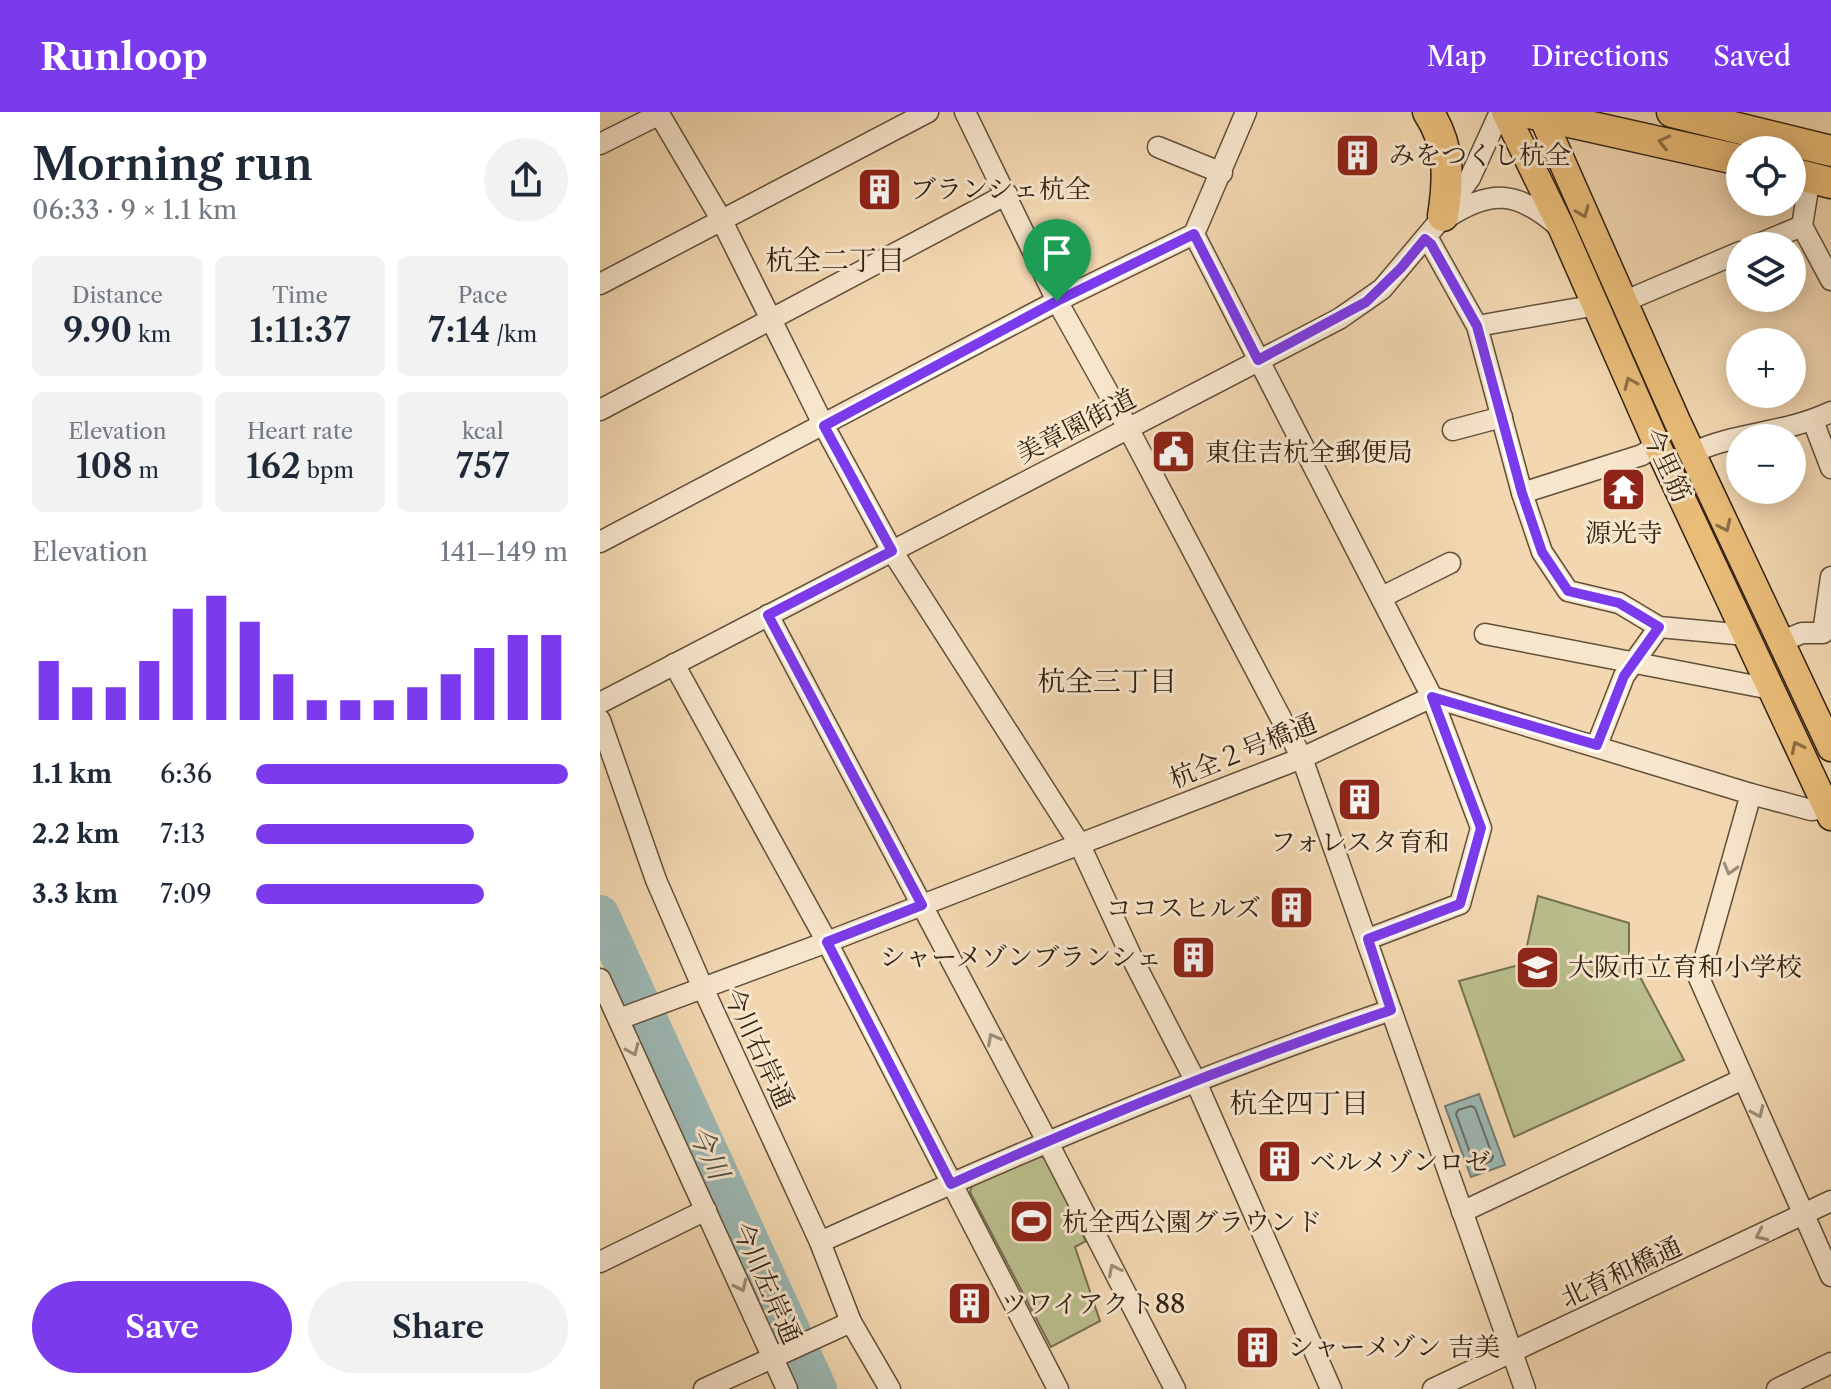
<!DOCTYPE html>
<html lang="en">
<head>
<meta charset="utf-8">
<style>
	:root { --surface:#fff; --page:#f2f2f3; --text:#1f2937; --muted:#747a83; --accent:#7c3aed }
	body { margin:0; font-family:"Libre Caslon Text","Noto Serif JP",serif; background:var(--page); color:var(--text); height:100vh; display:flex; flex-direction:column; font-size:30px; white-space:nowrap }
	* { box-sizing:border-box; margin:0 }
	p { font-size:26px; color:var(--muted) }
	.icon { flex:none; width:44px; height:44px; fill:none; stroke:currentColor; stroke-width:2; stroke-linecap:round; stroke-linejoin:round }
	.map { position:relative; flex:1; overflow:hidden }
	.details { display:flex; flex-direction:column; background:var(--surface); width:600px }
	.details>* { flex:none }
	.fabs { position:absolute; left:1126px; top:24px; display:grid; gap:16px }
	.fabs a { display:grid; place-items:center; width:80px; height:80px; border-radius:50%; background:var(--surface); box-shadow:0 4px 20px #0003; font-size:40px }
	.pin { position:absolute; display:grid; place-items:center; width:68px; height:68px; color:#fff; margin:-82px -34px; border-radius:50% 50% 50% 0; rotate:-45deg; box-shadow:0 0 8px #0007 }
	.pin .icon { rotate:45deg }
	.round { display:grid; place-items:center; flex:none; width:84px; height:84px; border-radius:42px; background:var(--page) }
	.overview { display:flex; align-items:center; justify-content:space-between; height:136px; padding:0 32px }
	h1 { font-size:44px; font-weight:600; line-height:60px }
	.stats { display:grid; grid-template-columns:repeat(3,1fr); gap:12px; height:136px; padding:8px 32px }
	.stats div { display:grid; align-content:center; border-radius:12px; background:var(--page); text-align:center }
	.stats b { font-size:34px; font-weight:600 }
	.stats small { font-size:22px; font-weight:400 }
	.stats p { font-size:22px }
	.chart { height:224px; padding:16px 32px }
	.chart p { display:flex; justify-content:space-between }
	.chart svg { width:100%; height:144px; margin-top:8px; stroke:var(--accent); stroke-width:6 }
	.action { display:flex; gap:16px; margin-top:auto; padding:16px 32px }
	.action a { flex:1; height:92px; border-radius:48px; background:var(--accent); color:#fff; font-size:32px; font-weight:600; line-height:92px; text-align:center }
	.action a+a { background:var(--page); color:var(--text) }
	ul { padding:0 32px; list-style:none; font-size:26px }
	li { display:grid; grid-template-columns:128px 96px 1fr; align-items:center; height:60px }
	li i { height:20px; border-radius:10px; background:var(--accent) }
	header { display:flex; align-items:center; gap:48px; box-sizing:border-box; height:112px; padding:0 40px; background:var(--accent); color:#fff }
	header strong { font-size:38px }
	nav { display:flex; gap:44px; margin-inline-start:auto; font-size:28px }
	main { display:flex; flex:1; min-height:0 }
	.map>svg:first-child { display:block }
</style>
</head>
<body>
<header>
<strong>Runloop</strong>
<nav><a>Map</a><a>Directions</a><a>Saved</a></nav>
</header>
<main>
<section class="details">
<div class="overview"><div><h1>Morning run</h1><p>06:33 · 9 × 1.1 km</p></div><a class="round"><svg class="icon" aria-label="share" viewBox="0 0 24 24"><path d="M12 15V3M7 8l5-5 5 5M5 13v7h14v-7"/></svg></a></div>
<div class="stats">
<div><p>Distance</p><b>9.90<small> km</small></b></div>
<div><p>Time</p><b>1:11:37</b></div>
<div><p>Pace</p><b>7:14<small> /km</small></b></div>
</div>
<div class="stats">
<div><p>Elevation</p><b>108<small> m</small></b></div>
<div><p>Heart rate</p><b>162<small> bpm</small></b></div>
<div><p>kcal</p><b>757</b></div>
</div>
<div class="chart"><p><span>Elevation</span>141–149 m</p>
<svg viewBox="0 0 160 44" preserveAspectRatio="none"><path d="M5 44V26M15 44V34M25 44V34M35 44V26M45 44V10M55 44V6M65 44V14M75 44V30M85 44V38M95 44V38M105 44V38M115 44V34M125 44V30M135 44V22M145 44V18M155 44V18"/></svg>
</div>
<ul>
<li><b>1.1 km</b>6:36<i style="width:100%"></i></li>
<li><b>2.2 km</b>7:13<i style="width:70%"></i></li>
<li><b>3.3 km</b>7:09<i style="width:73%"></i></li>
</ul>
<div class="action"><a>Save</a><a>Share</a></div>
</section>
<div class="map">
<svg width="1231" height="1277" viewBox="0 0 1231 1277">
	<rect width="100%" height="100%" fill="#f2d7b0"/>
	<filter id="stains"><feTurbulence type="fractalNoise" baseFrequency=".0025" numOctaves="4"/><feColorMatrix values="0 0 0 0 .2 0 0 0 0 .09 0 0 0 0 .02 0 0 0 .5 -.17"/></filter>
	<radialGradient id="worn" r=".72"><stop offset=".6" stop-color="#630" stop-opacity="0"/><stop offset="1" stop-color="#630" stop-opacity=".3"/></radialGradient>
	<!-- green -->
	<g fill="#babe8c" stroke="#76704f" stroke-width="2">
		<polygon points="938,784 1029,811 1029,844 1084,948 914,1025 859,869 923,852"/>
		<polygon points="433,1043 446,1046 486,1129 475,1135 500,1209 451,1235 370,1080 373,1070"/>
	</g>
	<!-- water -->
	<polygon fill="#9db8b4" stroke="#727c73" stroke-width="2" points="879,982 905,1053 871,1065 845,994"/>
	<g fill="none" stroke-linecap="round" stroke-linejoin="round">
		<!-- shore -->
		<polygon stroke="#676d63" stroke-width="2" points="871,994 875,996 893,1045 891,1049 878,1054 874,1052 856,1002 858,998"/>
		<!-- river -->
		<polyline stroke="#9db8b4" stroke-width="38" points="0,802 218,1277"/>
		<defs>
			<g id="minor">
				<polyline points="58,0 121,107 224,314 292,439 479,731 533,848 596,970 731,1277"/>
				<polyline points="365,0 457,189 528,316 702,646 925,1277"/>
				<polyline points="0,32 58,3"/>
				<polyline points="558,35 622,61"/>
				<polyline points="1210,65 1202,114 1231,168"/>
				<path d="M845,107c46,-31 73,-28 114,8"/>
				<polyline points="594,122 832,585 881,716 860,792 768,827"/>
				<polyline points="825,127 831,132 877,214 922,381 942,440 968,479 1019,491 1059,515 1146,523"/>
				<polyline points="1154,134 1202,114"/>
				<polyline points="0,172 328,0"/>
				<polyline points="1023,190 1140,140"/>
				<polyline points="877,214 997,193"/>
				<polyline points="0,298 407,82"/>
				<polyline points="1213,309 1231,356"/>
				<polyline points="853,318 902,305"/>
				<path d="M1092,341c44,-21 92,-19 139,-41"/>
				<polyline points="922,381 1042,343 1057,333"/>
				<polyline points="0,430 457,189 594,122 646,0"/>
				<polyline points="782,485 850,451"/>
				<polyline points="168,503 447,1029 575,1277"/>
				<polyline points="885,522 1171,577"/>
				<polyline points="1180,530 1202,521 1223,521 1231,465"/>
				<polyline points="74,552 227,830 458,1277"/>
				<polyline points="0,591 739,207 782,177 836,113 870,66 900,0"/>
				<polyline points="0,608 56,768 102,874 220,1130 251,1210 290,1277"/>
				<polyline points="997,633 1024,564 1059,515"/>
				<polyline points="1151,682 1099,866 1231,1164"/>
				<polyline points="0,867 187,1277"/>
				<polyline points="19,907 227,830 702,646 832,585 1151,682 1211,698 1227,696"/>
				<polyline points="862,1100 1143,967"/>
				<path d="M220,1130c187,-84 376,-166 571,-232"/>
				<polyline points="0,1150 106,1098"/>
				<polyline points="104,1277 251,1210"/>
				<polyline points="833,1277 1231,1089"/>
				<polyline points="1177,1277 1231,1251"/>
			</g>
			<g id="major">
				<polyline points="905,0 962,117 1057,333 1231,705"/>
				<polyline points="940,0 1077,309 1231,636"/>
			</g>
			<g id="highway">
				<path d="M828,0c22,33 21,65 15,104"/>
				<polyline points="925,0 1140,48"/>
				<polyline points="1072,0 1231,39"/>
				<polyline points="1192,61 1231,71"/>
			</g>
		</defs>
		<!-- minor casing -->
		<use href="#minor" stroke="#614f3a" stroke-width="23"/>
		<!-- major casing -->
		<use href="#major" stroke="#312212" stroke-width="29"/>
		<!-- highway casing -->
		<use href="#highway" stroke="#312212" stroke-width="33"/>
		<!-- minor -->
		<use href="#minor" stroke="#f7e5cc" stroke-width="20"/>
		<!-- major -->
		<use href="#major" stroke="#e9bc78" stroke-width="26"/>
		<!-- highway -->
		<use href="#highway" stroke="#e9bc78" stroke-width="30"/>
	</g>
	<!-- one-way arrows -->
	<defs><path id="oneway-chevron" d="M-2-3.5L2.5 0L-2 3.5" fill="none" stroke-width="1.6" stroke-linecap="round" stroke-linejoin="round" transform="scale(2)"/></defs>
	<g stroke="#8d6f45">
		<use href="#oneway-chevron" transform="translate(1064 30) rotate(-167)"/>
		<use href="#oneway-chevron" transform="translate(983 100) rotate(68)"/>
		<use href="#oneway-chevron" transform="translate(1030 271) rotate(-113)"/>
		<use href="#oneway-chevron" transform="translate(1125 414) rotate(65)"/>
		<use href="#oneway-chevron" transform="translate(1197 635) rotate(-116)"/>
	</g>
	<g stroke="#9e8d78">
		<use href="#oneway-chevron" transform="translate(1130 757) rotate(106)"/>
		<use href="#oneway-chevron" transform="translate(393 927) rotate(-118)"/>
		<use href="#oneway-chevron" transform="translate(33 938) rotate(66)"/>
		<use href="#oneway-chevron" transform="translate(1158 1000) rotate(66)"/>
		<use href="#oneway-chevron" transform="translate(1161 1123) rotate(155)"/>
		<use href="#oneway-chevron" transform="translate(514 1158) rotate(-117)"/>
		<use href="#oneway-chevron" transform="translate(141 1174) rotate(65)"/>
	</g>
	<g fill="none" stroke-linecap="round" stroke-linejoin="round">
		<defs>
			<path id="route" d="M594,122l64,126 108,-58 35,-34 24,-29 6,5 46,82 45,167 20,59 26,39 51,12 40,24 -35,49 -27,69 -165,-48 49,131 -21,76 -92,35 23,71c-149,50 -297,109 -440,174l-124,-242 95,-37 -154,-290 124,-64 -68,-125 233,-125z"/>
		</defs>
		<!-- route casing -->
		<use href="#route" stroke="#fff" stroke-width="16"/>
		<!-- route -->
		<use href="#route" stroke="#7c3aed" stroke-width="10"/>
	</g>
	<!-- icons -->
	<defs>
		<symbol id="building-square" viewBox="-11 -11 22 22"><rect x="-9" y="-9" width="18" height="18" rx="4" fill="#8f2418" stroke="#f7e5cc"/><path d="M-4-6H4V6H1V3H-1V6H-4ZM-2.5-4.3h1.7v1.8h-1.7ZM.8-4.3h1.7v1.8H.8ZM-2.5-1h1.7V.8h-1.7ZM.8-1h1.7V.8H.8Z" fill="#fff"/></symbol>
		<symbol id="civic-square" viewBox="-11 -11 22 22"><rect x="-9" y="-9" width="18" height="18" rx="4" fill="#8f2418" stroke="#f7e5cc"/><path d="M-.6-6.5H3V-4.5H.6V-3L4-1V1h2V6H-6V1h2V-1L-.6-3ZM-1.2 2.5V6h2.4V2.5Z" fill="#fff"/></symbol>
		<symbol id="temple-square" viewBox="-11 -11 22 22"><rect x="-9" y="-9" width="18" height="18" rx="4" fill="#8f2418" stroke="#f7e5cc"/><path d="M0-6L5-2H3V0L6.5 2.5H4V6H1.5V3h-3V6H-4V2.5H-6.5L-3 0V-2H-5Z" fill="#fff"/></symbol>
		<symbol id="school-square" viewBox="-11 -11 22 22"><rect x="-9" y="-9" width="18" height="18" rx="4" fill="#8f2418" stroke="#f7e5cc"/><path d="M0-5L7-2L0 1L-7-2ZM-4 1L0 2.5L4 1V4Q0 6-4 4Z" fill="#fff"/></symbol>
		<symbol id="stadium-square" viewBox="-11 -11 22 22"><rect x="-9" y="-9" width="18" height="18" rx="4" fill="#8f2418" stroke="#f7e5cc"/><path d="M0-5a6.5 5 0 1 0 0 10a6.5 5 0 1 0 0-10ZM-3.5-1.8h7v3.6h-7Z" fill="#fff"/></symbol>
	</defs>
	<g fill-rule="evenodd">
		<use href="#building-square" x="732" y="18" width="51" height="51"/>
		<use href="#building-square" x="254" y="52" width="51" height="51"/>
		<use href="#civic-square" x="548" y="314" width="51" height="51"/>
		<use href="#temple-square" x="998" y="352" width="51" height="51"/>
		<use href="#building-square" x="734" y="662" width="51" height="51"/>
		<use href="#building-square" x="666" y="770" width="51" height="51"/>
		<use href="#building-square" x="568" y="820" width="51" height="51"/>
		<use href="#school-square" x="912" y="830" width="51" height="51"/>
		<use href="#building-square" x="654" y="1024" width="51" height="51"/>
		<use href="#stadium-square" x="406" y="1084" width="51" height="51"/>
		<use href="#building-square" x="344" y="1166" width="51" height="51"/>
		<use href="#building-square" x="632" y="1210" width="51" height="51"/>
	</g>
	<g text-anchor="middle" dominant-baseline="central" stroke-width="6" stroke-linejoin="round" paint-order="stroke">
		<!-- poi labels -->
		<g font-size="26" fill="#312212" stroke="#f7e5cc" text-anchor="start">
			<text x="789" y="43">みをつくし杭全</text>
			<text x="310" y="77">ブランシェ杭全</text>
			<text x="605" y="340">東住吉杭全郵便局</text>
			<text x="1024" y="421" text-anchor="middle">源光寺</text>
			<text x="760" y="730" text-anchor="middle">フォレスタ育和</text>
			<text x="661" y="796" text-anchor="end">ココスヒルズ</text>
			<text x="562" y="845" text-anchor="end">シャーメゾンブランシェ</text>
			<text x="968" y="855">大阪市立育和小学校</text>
			<text x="710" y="1050">ベルメゾンロゼ</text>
			<text x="462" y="1110">杭全西公園グラウンド</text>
			<text x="401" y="1192">ツワイアクト88</text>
			<text x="688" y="1235">シャーメゾン 吉美</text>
		</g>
		<!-- street labels -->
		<g font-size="26" fill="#312212" stroke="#f7e5cc">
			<text transform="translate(476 314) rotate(-27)">美章園街道</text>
			<text transform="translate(1067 353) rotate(65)">今里筋</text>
			<text transform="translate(643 639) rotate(-22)">杭全２号橋通</text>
			<text transform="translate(159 936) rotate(65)">今川右岸通</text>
			<text transform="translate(1021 1160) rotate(-25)">北育和橋通</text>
			<text transform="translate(167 1171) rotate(66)">今川左岸通</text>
		</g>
		<!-- neighbourhood labels -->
		<g font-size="28" fill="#312212" stroke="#f7e5cc">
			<text x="235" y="148">杭全二丁目</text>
			<text x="507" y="569">杭全三丁目</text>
			<text x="699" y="991">杭全四丁目</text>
		</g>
		<!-- water labels -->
		<g font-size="28" font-style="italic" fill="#514f43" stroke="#f7e5cc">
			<text transform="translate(109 1040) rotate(65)">今川</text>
		</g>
	</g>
	<rect width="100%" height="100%" filter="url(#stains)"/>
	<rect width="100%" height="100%" fill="url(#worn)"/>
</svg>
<div class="fabs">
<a><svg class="icon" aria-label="locate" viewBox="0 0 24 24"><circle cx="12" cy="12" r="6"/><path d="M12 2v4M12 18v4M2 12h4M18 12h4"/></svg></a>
<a><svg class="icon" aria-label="layers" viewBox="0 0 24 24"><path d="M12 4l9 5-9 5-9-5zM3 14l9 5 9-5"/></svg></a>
<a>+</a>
<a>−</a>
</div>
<div class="pin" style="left:457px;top:189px;background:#1e9e55"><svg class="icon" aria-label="arrive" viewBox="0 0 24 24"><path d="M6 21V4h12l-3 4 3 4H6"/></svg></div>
</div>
</main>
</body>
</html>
